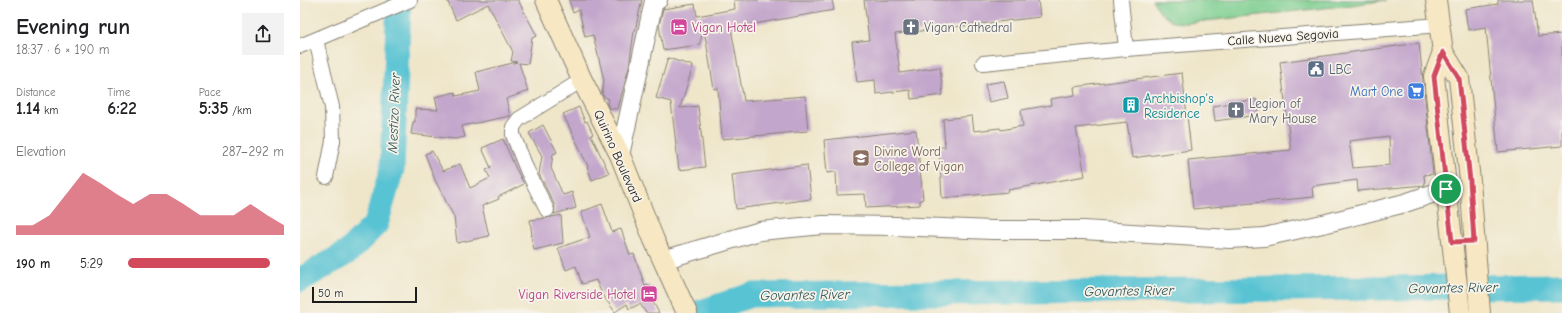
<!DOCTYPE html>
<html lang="en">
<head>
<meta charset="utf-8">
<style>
	:root { --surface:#fff; --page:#f2f2f2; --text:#202124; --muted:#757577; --accent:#d1495b }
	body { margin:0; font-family:"Comic Neue",sans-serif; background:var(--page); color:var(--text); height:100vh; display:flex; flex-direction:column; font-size:15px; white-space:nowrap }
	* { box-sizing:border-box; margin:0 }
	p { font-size:13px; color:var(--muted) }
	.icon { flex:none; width:22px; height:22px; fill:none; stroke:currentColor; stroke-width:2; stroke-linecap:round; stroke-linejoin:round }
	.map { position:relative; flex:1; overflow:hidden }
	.side { display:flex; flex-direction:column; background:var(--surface); width:300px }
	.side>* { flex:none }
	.scale { position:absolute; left:12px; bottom:10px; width:105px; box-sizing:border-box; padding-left:4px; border:2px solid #1c1c1c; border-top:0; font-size:11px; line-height:14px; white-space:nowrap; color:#1c1c1c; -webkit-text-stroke:3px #f7f3e8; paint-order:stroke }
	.pin { position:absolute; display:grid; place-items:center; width:34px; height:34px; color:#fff; margin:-17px; border:2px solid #fff; border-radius:50%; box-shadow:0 1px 4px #0007 }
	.round { display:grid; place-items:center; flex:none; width:42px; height:42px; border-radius:0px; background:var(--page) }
	.summary { display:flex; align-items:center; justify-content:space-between; height:68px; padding:0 16px }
	h1 { font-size:22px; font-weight:800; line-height:30px }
	.metrics { display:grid; grid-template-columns:repeat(3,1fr); gap:6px; height:68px; padding:4px 16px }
	.metrics div { display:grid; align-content:center }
	.metrics b { font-size:17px; font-weight:800 }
	.metrics small { font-size:11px; font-weight:400 }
	.metrics p { font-size:11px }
	.chart { height:112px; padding:8px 16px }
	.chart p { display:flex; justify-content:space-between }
	.chart svg { width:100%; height:72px; margin-top:4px; fill:var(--accent); opacity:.7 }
	ul { padding:0 16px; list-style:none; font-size:13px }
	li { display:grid; grid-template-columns:64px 48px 1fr; align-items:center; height:30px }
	li i { height:10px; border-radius:5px; background:var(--accent) }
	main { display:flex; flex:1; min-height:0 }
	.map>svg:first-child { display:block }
</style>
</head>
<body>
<main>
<section class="side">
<div class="summary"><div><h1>Evening run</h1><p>18:37 · 6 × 190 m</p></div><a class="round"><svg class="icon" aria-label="share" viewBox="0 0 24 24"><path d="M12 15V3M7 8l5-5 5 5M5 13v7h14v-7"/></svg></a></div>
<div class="metrics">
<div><p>Distance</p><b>1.14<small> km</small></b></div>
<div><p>Time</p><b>6:22</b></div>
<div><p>Pace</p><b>5:35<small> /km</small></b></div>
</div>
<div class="chart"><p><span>Elevation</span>287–292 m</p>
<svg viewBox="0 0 160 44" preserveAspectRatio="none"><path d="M0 44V38L10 38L20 32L30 19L40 6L50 12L60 19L70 25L80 19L90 19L100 25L110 32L120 32L130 32L140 25L150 32L160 38V44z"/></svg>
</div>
<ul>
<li><b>190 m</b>5:29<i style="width:91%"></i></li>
</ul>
</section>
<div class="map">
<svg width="1262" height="313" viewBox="0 0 1262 313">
	<rect width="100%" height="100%" fill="#f7f3e8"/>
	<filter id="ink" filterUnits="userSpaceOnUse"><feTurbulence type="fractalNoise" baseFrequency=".025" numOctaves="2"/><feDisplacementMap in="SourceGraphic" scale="8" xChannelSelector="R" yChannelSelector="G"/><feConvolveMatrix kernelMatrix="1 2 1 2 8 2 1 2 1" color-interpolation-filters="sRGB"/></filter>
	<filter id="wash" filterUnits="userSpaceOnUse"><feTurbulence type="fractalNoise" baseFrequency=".012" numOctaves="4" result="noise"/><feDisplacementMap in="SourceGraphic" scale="16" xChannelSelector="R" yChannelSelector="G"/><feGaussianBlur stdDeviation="0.9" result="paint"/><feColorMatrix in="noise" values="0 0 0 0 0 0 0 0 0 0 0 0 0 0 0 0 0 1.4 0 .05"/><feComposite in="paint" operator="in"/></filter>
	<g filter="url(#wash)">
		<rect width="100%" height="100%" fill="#efe6ca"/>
		<!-- green -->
		<polygon fill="#7bce90" stroke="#4c7556" points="852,0 1086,0 1052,5 887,23 873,22 862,14"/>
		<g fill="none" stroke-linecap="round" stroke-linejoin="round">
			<!-- river -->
			<g stroke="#58c3d3" stroke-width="25">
				<polyline points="0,280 48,252 76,224 92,169 99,0"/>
				<polyline points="398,313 451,295 1262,286"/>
			</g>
		</g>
		<g id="blocks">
			<!-- building -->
			<g fill="#c3a6cc" fill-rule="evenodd">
				<polygon points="147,0 218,0 237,36 232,38 228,64 219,63 228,91 206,99 210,116 162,126 165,137 155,139 111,134 113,122 115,122 115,109 138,110 135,97 155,92 156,96 180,91 176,72 217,62 211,61 213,52 188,4 156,20"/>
				<polygon points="269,0 342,0 335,31 334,31 329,67 318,109 309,108 307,103 309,99 304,97 302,94 304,80 293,35 285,37 279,10 273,13"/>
				<polygon points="434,0 532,0 534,10 431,28 444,101 505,96 508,131 422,139 418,88 414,89 404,29 399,45 363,50 359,25 363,9 395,4 397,16 435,9"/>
				<polygon points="564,0 738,0 740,17 595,34 600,73 640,67 643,95 611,99 610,90 576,94 575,80 557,82 552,42 569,40"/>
				<polygon points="1198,0 1233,0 1238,36 1262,34 1262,146 1198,152 1186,27 1168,30 1165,9 1198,4"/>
				<path d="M1119,43l14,131 -9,1 1,10 -67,6 -1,-11 -45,6 1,11 -120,12 -5,-49 103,-10 -11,-88zM1089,136l1,29 -37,3 -4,-27z"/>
				<polygon points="368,58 393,66 380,108 398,106 405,167 379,170 371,102 356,98"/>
				<polygon points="882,73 891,150 832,158 827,122 776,128 785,176 708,190 709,192 642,198 639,147 645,147 643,119 672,116 674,131 700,128 701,130 723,126 721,110 751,105 750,99 775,95 774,87"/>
				<polygon points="704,81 708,98 689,102 685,84"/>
				<polygon points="956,99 958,115 915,121 913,106"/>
				<polygon points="279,107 285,122 287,121 293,134 291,135 309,173 292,180 287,166 288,166 263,114"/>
				<polygon points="243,125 257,152 253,154 251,168 263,195 272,192 276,208 254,214 255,206 239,174 242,156 229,133"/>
				<polygon points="616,130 623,199 620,200 620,205 566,208 565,194 537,195 536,172 527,173 524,140"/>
				<polygon points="203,139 216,169 224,184 198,197 199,199 182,206 189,236 157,243 154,217 135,180 125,154 132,151 143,171 160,164 170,188 190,178 186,170 191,168 182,148"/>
				<polygon points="507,165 511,199 436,209 432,175"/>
				<polygon points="302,204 312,232 321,229 330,255 334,254 345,286 349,285 357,300 353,302 359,313 346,313 340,304 329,309 327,304 315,312 302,294 296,280 282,284 276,266 266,270 258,248 290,237 281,212"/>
				<polygon points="261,215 263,243 234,250 231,236 232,236 230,220 247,218"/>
			</g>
		</g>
	</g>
	<g filter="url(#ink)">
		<use href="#blocks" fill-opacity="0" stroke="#868173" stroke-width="1"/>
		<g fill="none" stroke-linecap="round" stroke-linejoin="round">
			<defs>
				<g id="minor">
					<polyline points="821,0 826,49"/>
					<polyline points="16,40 32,107 33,141 26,177"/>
					<polyline points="0,46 110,0"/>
					<polyline points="683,63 826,49 1140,25"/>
					<polyline points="247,210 227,170 213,135 213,127 219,119 282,80"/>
				</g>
				<g id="tertiary">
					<polyline points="320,155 354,1 358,0"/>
					<polyline points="363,260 460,231 523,225 595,226 692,230 783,230 930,239 964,237 1027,223 1105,203 1146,189"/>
				</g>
				<g id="secondary">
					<polyline points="246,0 282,80 320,155 354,240 387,313"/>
					<polyline points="1136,0 1143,52 1159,78 1170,181 1180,313"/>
					<polyline points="1143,52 1134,76 1160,313"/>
				</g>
			</defs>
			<!-- minor casing -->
			<use href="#minor" stroke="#868173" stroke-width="16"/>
			<!-- tertiary casing -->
			<use href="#tertiary" stroke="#868173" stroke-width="20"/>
			<!-- secondary casing -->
			<use href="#secondary" stroke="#868173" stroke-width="22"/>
			<!-- minor -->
			<use href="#minor" stroke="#fff" stroke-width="14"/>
			<!-- tertiary -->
			<use href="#tertiary" stroke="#fff" stroke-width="18"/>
			<!-- secondary -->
			<use href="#secondary" stroke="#f7e8c3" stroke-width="20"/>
		</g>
	</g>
	<g fill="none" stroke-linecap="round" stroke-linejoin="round" filter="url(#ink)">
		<defs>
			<polygon id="route" points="1143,52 1159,78 1170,181 1174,241 1152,242 1134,76"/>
		</defs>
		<!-- route casing -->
		<use href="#route" stroke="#fff" stroke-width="8"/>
		<!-- route -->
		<use href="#route" stroke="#d1495b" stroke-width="5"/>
	</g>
	<!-- icons -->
	<defs>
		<symbol id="hotel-square" viewBox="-11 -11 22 22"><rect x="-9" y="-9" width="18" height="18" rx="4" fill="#d1479c" stroke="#f7f3e8"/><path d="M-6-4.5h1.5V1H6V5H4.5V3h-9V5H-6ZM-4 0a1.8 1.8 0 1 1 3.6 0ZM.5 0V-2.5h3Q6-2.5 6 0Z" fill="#fff"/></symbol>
		<symbol id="church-square" viewBox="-11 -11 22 22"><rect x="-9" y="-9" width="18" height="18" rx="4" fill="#6b7280" stroke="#f7f3e8"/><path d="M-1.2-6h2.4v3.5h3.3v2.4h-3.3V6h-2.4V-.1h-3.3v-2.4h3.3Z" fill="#fff"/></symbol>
		<symbol id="civic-square" viewBox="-11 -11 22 22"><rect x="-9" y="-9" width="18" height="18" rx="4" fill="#5c6f8a" stroke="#f7f3e8"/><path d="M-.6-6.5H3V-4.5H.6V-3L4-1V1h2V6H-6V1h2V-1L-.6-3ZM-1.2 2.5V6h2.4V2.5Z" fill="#fff"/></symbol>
		<symbol id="supermarket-square" viewBox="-11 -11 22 22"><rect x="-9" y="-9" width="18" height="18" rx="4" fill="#3f7fe0" stroke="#f7f3e8"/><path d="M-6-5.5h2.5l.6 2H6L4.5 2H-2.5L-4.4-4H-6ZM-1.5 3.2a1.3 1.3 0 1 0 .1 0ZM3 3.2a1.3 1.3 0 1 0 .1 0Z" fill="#fff"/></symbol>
		<symbol id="building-square" viewBox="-11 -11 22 22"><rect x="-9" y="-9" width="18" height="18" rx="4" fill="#0f9aa8" stroke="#f7f3e8"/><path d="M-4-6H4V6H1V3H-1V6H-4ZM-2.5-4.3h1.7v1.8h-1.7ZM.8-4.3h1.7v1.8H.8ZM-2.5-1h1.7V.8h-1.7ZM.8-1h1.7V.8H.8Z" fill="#fff"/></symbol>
		<symbol id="university-square" viewBox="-11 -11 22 22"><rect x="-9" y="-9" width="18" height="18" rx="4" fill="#8d6e63" stroke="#f7f3e8"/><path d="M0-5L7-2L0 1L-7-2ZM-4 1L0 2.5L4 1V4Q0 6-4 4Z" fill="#fff"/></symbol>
	</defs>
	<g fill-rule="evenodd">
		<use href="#hotel-square" x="369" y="17" width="20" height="20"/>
		<use href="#church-square" x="601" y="17" width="20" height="20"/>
		<use href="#civic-square" x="1006" y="59" width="20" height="20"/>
		<use href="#supermarket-square" x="1106" y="81" width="20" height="20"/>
		<use href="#building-square" x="821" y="95" width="20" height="20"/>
		<use href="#church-square" x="926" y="100" width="20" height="20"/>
		<use href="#university-square" x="551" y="148" width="20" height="20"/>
		<use href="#hotel-square" x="339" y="284" width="20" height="20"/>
	</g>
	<g text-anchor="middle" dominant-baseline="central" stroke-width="3.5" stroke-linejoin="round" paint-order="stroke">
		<!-- hotel labels -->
		<g font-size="13" fill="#b23c85" stroke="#f7f3e8" text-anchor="start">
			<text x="392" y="27">Vigan Hotel</text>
			<text x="336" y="294" text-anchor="end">Vigan Riverside Hotel</text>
		</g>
		<!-- worship labels -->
		<g font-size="13" fill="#5b616d" stroke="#f7f3e8" text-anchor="start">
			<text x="624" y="27">Vigan Cathedral</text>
			<text x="949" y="103">Legion of<tspan x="949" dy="15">Mary House</tspan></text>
		</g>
		<!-- street labels -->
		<g font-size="13" fill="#1c1c1c" stroke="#f7f3e8">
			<text transform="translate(983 37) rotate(-4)">Calle Nueva Segovia</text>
			<text transform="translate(318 156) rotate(66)">Quirino Boulevard</text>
		</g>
		<!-- service labels -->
		<g font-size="13" fill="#4e5e75" stroke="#f7f3e8" text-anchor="start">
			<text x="1029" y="69">LBC</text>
		</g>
		<!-- shop labels -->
		<g font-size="13" fill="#366cbe" stroke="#f7f3e8" text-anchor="end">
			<text x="1103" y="91">Mart One</text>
		</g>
		<!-- culture labels -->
		<g font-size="13" fill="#0d838f" stroke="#f7f3e8" text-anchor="start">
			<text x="844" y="98">Archbishop's<tspan x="844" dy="15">Residence</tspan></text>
		</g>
		<!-- education labels -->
		<g font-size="13" fill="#785e54" stroke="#f7f3e8" text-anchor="start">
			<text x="574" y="151">Divine Word<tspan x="574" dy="15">College of Vigan</tspan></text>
		</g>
		<!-- water labels -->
		<g font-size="14" font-style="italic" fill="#31565c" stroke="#f7f3e8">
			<text transform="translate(94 113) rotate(-88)">Mestizo River</text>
			<text transform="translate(1153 288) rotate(-1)">Govantes River</text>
			<text transform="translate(829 291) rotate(-1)">Govantes River</text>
			<text transform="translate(505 295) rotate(-1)">Govantes River</text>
		</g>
	</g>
</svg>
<div class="scale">50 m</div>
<div class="pin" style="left:1146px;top:189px;background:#1e9e55"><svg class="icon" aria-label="arrive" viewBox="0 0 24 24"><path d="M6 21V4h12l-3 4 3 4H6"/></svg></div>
</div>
</main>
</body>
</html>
